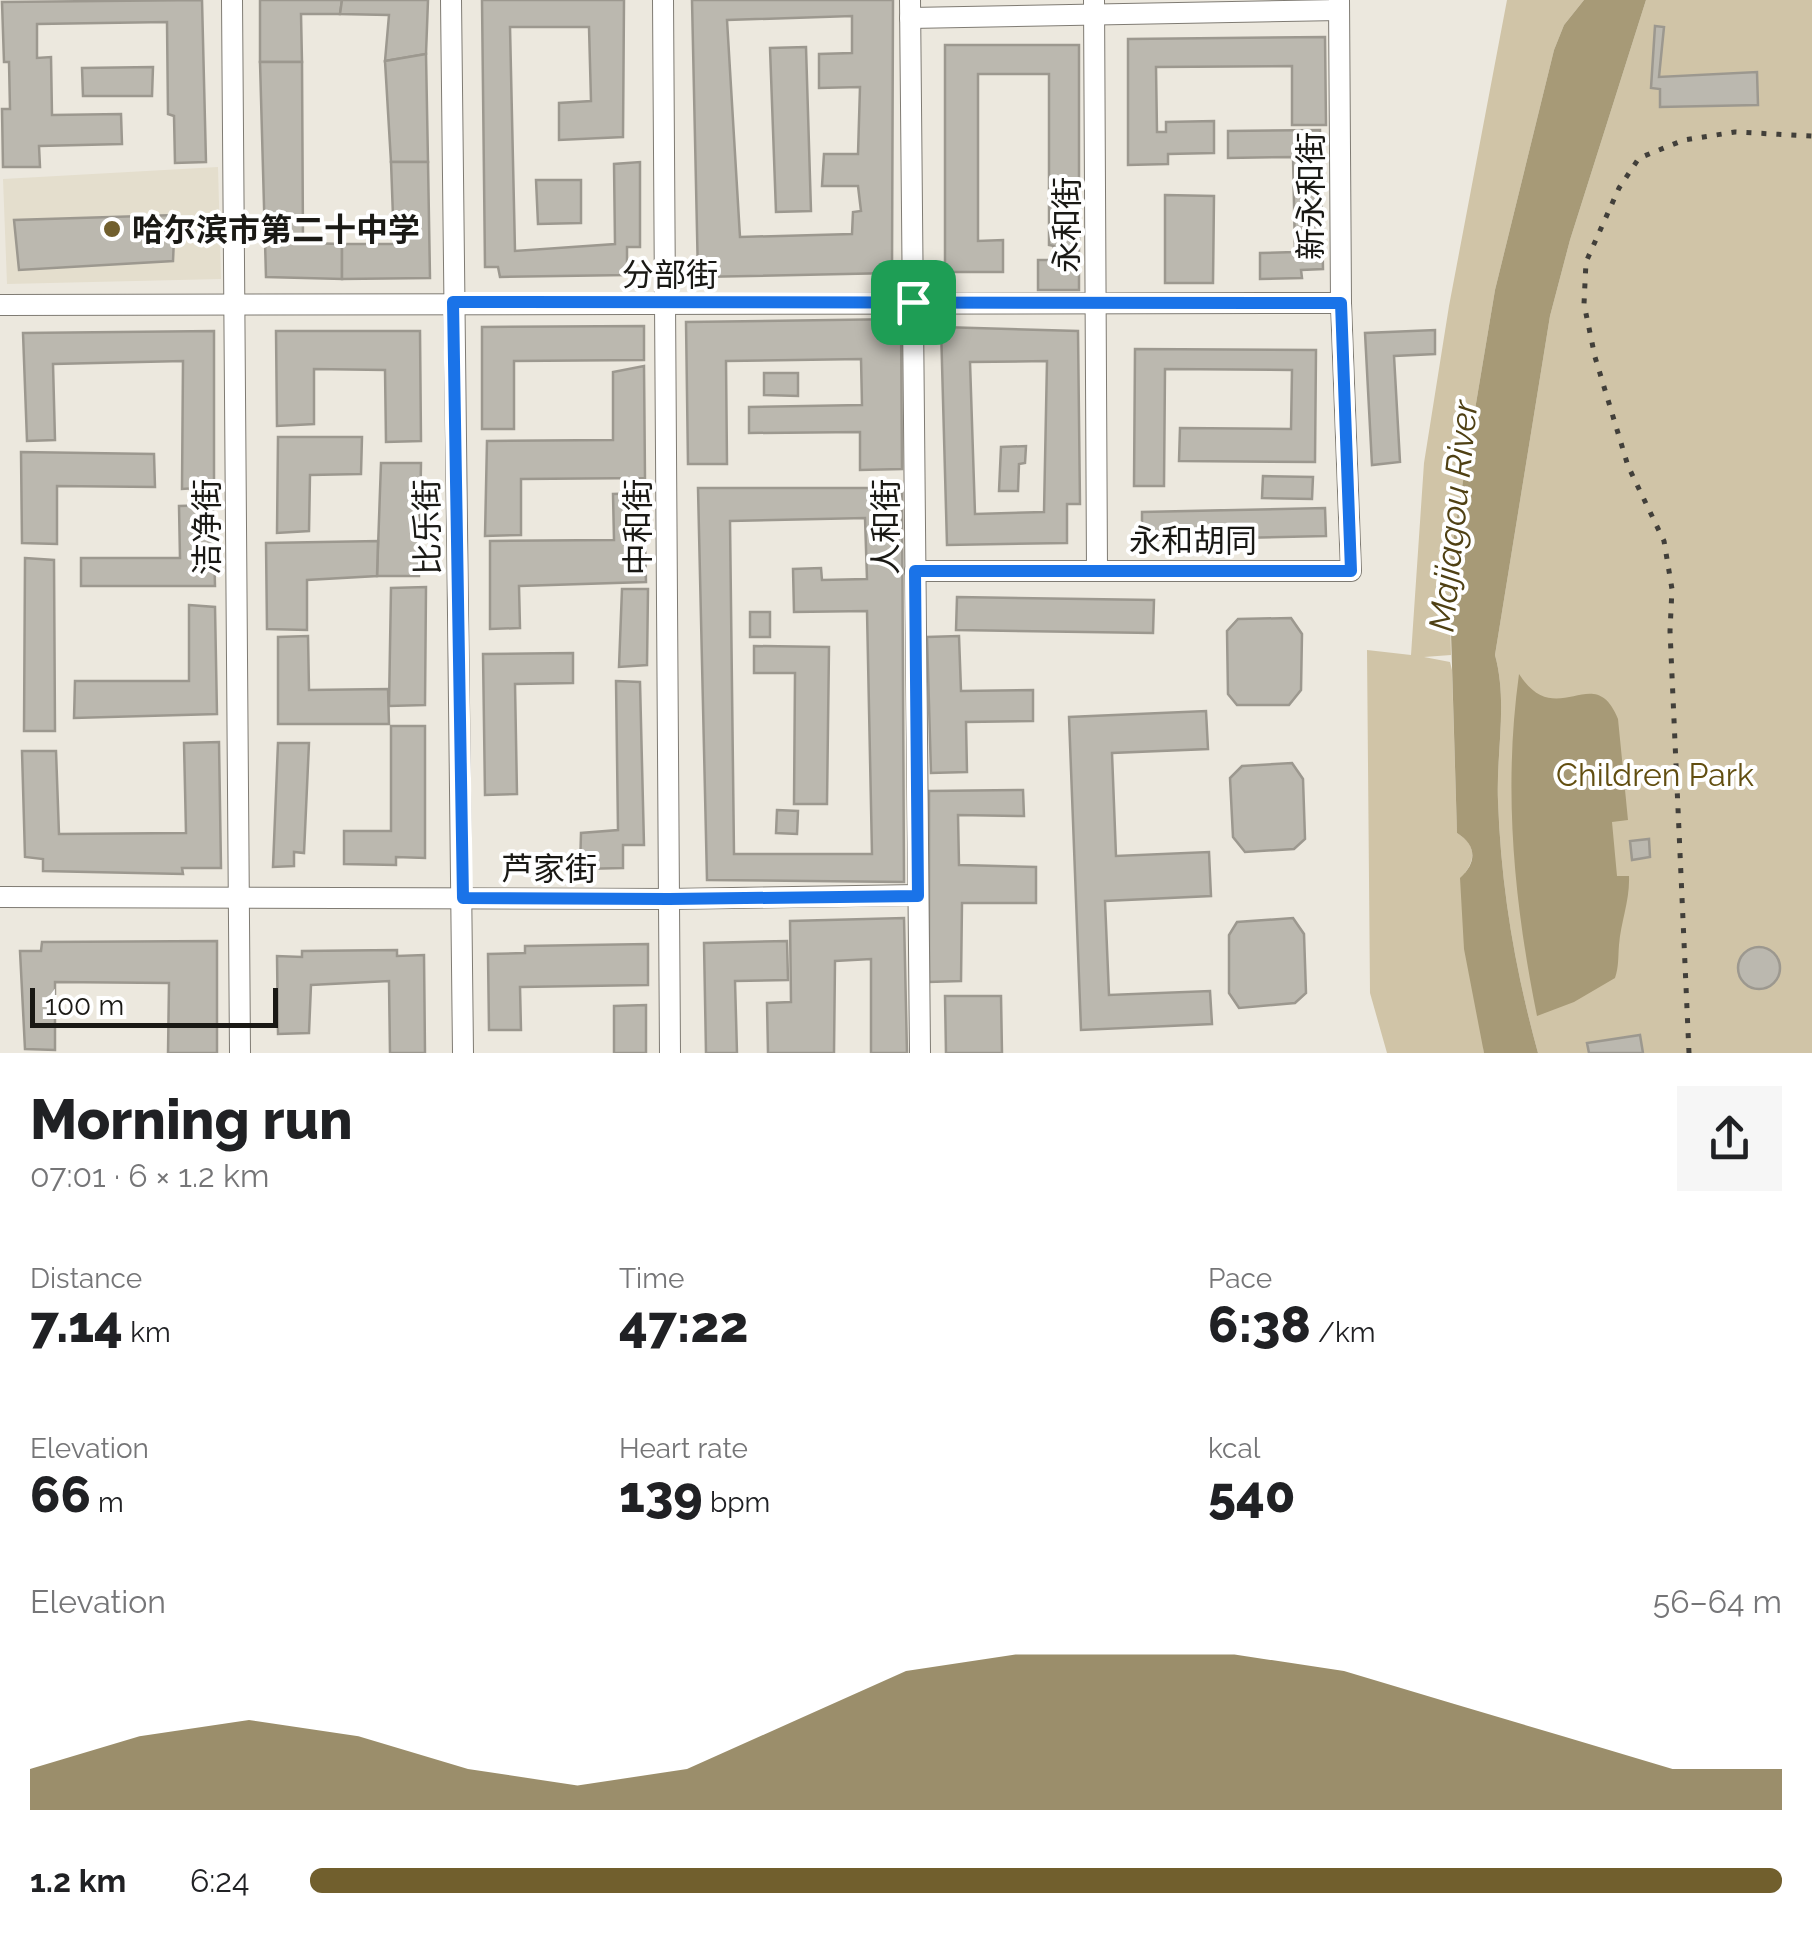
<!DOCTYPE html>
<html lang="en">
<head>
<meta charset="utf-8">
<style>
	:root { --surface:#fff; --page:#f6f6f6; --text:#202124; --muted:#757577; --accent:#715f2d }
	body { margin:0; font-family:Raleway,"Noto Sans SC",sans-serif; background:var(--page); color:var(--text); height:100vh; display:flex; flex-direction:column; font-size:38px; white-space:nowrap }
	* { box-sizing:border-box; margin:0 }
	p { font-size:32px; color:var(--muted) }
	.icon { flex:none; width:55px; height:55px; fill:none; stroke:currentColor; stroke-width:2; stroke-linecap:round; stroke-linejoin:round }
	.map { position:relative; height:1053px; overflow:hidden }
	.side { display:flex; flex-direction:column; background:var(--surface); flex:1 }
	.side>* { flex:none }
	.scale { position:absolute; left:30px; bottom:25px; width:248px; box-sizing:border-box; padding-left:10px; border:5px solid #1a1915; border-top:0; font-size:28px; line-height:35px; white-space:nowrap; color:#1a1915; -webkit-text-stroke:8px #fff; paint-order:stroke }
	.pin { position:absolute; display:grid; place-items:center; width:85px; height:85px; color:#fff; margin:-42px; border-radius:20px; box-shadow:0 5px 15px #0006 }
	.round { display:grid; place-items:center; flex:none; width:105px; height:105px; border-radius:0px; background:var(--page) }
	.headline { display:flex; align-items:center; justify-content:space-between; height:170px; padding:0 30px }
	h1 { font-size:55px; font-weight:800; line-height:75px }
	.metrics { display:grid; grid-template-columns:repeat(3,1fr); gap:15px; height:170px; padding:10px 30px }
	.metrics div { display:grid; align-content:center }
	.metrics b { font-size:50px; font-weight:800 }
	.metrics small { font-size:28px; font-weight:400 }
	.metrics p { font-size:28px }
	.chart { height:280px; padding:20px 30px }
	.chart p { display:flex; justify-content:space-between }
	.chart svg { width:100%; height:180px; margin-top:10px; fill:var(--accent); opacity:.7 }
	ul { padding:0 30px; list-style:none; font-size:32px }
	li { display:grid; grid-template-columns:160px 120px 1fr; align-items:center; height:75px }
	li i { height:25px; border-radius:12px; background:var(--accent) }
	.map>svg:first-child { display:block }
</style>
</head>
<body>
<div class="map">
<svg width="1812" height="1053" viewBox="0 0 1812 1053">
	<rect width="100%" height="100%" fill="#ece8de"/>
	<!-- built -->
	<polygon fill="#e4decd" points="218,167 221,279 7,284 3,179"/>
	<!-- green -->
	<g fill="#d0c4a7">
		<path d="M1507,0h77l-20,25 -10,25 -59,240 -46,275 2,90 -27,2 26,5 2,8 5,163c17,10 20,24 8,40l19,180h-97l-17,-60 -3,-343 44,5 13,-192 25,-157z"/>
		<path d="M1646,0h166v1053h-274c-23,-84 -37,-165 -40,-252 -2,-49 10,-98 -3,-146l55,-339 20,-76z"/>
	</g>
	<!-- water -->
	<g fill="#a79a77">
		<path d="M1584,0h62l-76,240 -20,76 -55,339c13,48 1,97 3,146 3,87 17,168 40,252h-54l-20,-104 -4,-71c17,-15 17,-33 -3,-45l-8,-268 46,-275 59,-240 10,-25z"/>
		<path d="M1519,674c38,59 75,-15 99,45l10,101 -16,2 5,54h12c1,24 -8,45 -10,69 -1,12 0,21 -4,33l-41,24 -37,14c-23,-114 -34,-226 -18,-342z"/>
	</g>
	<!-- building -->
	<g fill="#bbb8af" stroke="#9c988f" stroke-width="2.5" fill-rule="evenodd">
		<polygon points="202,0 206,162 175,163 174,116 168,114 167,22 37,24 37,58 51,57 52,115 121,114 122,144 39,146 40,167 3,167 2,109 10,109 9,62 4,62 2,2"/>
		<polygon points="260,0 342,0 340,14 301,14 302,62 260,62"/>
		<polygon points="342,0 428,0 426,54 385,61 389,15 340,14"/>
		<polygon points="482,0 624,0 623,137 559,140 559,103 591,101 589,27 510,27 515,251 615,244 614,164 640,162 640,247 627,247 627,275 500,277 498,267 485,267"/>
		<path d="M692,0h201l-1,273 -194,4zM852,16v37l-33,1v34l41,-1 -2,67h-34l-2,32h36l3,25 -8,1 -1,22 -112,3 -13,-217z"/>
		<polygon points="1655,26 1664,27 1659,77 1757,72 1758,105 1660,107 1660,89 1651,88"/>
		<polygon points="1325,37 1326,125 1292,125 1292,66 1156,67 1157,132 1166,132 1166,122 1214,121 1214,153 1168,154 1168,164 1128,165 1128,39"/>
		<polygon points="945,45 1079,45 1079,290 1038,290 1038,260 1051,260 1054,246 1049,245 1049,74 978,74 978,241 1003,240 1003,272 945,272"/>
		<polygon points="806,47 811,211 776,212 770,48"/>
		<polygon points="426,54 428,162 391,162 385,61"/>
		<polygon points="260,62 302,62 303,243 342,244 342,279 266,277"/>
		<polygon points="153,67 152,96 83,96 82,68"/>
		<polygon points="1320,130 1323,269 1301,270 1302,278 1260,279 1260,253 1295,252 1293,157 1228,158 1228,131"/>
		<polygon points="391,162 428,162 430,278 342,279 342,244 394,244"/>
		<polygon points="536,180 581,180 581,223 538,224"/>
		<polygon points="1165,195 1214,196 1213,283 1165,283"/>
		<polygon points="175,215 173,261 19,270 14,220"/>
		<polygon points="901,319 902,469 860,470 860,432 749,433 749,407 862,405 861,359 726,361 727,464 688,464 686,322"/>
		<polygon points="644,326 644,360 514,361 514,429 482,429 482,327"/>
		<path d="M941,327l137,4 2,173h-13v39l-120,2zM1047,361l-3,151 -69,2 -5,-152z"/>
		<polygon points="1435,330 1435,354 1394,356 1400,462 1372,465 1365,333"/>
		<polygon points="214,331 214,487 182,489 183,361 53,364 55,440 27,441 23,333"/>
		<polygon points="276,331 420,331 421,441 386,442 385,370 314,369 314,424 277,426"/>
		<polygon points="1135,349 1316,350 1315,462 1179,461 1180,428 1291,429 1292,370 1165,369 1164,486 1134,486"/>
		<polygon points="644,366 645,478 521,479 521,535 485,536 487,441 613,440 613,372"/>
		<polygon points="764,373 798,373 798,396 764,395"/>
		<polygon points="278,437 362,437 361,474 310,475 309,531 277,533"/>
		<polygon points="1026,446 1025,463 1019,464 1018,491 999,491 1001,447"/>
		<polygon points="21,452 154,454 155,487 57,486 57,544 22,543"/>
		<polygon points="381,463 421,463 419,576 377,576"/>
		<polygon points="1263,476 1313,477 1312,499 1262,498"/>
		<path d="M698,488h204l2,394 -197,-2zM865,518l2,61 -45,1 -1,-12 -28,1 1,43 73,-1 5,243h-138l-4,-333z"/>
		<polygon points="644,493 646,582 519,586 520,628 490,629 490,541 614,540 613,494"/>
		<polygon points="213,505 215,586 81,586 81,558 180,558 179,506"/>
		<polygon points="1325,508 1326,536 1142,540 1142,512"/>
		<polygon points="378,541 377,576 307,580 307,630 267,629 266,543"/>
		<polygon points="25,558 54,560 55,731 24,731"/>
		<polygon points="426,587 425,705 389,706 391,588"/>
		<polygon points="622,589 648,589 647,665 619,667"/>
		<polygon points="957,597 1154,600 1153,633 956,630"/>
		<polygon points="189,605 215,607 217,714 74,718 75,681 189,681"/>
		<rect x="750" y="612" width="20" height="25"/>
		<polygon points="1291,618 1302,634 1301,690 1289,705 1237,705 1228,694 1227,631 1238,619"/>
		<polygon points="308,636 309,690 388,689 389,724 278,724 278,637"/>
		<polygon points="959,636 961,691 1033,690 1033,721 966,722 967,772 931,773 927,637"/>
		<polygon points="754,646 829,647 827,804 794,804 795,673 754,673"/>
		<polygon points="573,653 573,683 515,684 517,794 485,795 483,654"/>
		<polygon points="616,681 640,682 644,845 623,845 623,868 580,869 581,833 618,830"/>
		<polygon points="1206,711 1208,749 1112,753 1116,856 1209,852 1211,896 1105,901 1109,995 1210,991 1212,1024 1081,1030 1069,717"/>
		<polygon points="391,726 425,726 425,858 396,857 396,865 344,864 344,831 391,831"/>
		<polygon points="219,742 221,868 182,868 183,874 43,871 43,859 25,857 22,751 56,751 59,834 186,833 184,743"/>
		<polygon points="278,743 309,743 304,853 294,852 294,866 273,867"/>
		<polygon points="1292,763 1303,779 1305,839 1294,849 1245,852 1233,837 1230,778 1242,766"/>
		<polygon points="1023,790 1024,816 958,815 959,865 1036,867 1036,903 962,903 961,981 929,982 929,791"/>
		<polygon points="777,810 798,811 797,834 776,833"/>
		<polygon points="1649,839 1650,857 1632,860 1630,841"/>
		<polygon points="904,918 907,1053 871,1053 871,959 835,961 834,1053 768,1053 767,1003 791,1002 790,921"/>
		<polygon points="1293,918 1304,934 1306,993 1295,1003 1239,1008 1229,993 1229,935 1237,922"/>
		<polygon points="217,941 217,1053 168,1053 169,983 55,982 55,1050 25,1049 20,951 41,951 42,942"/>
		<polygon points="787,941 788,980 735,981 737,1053 706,1053 704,943"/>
		<polygon points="648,944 648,985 520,987 521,1030 489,1030 488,954 525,953 525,946"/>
		<circle cx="1759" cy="968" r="21"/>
		<polygon points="397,950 397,956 424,955 425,1053 390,1053 389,981 311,985 309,1033 278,1034 277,956 302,957 302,951"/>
		<polygon points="945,996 1001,996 1002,1053 946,1053"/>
		<polygon points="646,1005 646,1053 614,1053 614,1006"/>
		<polygon points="1640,1035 1643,1053 1589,1053 1587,1043"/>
	</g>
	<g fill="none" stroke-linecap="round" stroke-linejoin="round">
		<defs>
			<g id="tertiary">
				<polyline points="232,0 240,1053"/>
				<polyline points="451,0 463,1053"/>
				<polyline points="663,0 670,1053"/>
				<polyline points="910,0 920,1053"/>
				<polyline points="1094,0 1097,569"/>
				<polyline points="910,18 1339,10"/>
				<polyline points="0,305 1341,303"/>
				<polyline points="915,571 1351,571 1341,303 1339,0"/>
				<polyline points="0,897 669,899 918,895"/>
			</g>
		</defs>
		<!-- tertiary casing -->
		<use href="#tertiary" stroke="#7f7b73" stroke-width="22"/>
		<!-- tertiary -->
		<use href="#tertiary" stroke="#fff" stroke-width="20"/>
		<!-- rail -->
		<polyline stroke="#413f3a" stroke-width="5" stroke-dasharray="5 10" stroke-linecap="butt" points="1689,1053 1670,631 1672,589 1664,541 1628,466 1595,357 1584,304 1586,262 1619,188 1639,158 1684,140 1735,132 1812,136"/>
	</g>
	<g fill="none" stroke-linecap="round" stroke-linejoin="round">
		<defs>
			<polygon id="route" points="453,302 1341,303 1351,571 915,571 918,896 669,899 463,898"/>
		</defs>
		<!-- route casing -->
		<use href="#route" stroke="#fff" stroke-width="20"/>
		<!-- route -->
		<use href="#route" stroke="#1a73e8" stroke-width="12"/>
	</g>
	<!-- markers -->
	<circle fill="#715f2d" stroke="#fff" stroke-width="4" cx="112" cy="229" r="10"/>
	<g text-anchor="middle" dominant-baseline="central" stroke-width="8" stroke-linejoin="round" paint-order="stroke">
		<!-- street labels -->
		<g font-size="32" fill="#1a1915" stroke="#fff">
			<text transform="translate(1310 196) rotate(-90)">新永和街</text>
			<text transform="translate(1066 225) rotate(-90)">永和街</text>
			<text x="670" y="274">分部街</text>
			<text transform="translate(206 527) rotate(-90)">洁净街</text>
			<text transform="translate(427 527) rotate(-91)">比乐街</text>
			<text transform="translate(637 527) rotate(-90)">中和街</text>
			<text transform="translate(885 527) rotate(-90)">人和街</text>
			<text x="1193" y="540">永和胡同</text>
			<text x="549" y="868">芦家街</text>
		</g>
		<!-- poi labels -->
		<g font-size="32" font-weight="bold" fill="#1a1915" stroke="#fff" text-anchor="start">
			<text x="132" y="229">哈尔滨市第二十中学</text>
		</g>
		<!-- park labels -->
		<g font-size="32" fill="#624e10" stroke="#fff">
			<text x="1655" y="774">Children Park</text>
		</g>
		<!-- water labels -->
		<g font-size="35" font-style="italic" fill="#4f4013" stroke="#fff">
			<text transform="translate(1453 516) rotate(-84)">Majiagou River</text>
		</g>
	</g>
</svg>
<div class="scale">100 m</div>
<div class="pin" style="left:913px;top:302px;background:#1e9e55"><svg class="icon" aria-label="arrive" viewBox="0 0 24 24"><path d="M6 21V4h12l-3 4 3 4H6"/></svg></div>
</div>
<section class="side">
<div class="headline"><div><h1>Morning run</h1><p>07:01 · 6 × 1.2 km</p></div><a class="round"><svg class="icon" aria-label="share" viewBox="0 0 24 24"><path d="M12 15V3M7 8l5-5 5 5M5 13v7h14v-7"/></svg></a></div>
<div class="metrics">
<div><p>Distance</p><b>7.14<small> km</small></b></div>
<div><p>Time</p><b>47:22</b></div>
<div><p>Pace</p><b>6:38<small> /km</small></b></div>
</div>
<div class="metrics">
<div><p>Elevation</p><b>66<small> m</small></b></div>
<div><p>Heart rate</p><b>139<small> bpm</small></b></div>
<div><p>kcal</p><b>540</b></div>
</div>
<div class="chart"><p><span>Elevation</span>56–64 m</p>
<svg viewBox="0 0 160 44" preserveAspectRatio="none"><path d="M0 44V34L10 26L20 22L30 26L40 34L50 38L60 34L70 22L80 10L90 6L100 6L110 6L120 10L130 18L140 26L150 34L160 34V44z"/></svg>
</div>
<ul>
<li><b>1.2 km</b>6:24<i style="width:100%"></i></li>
</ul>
</section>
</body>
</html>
